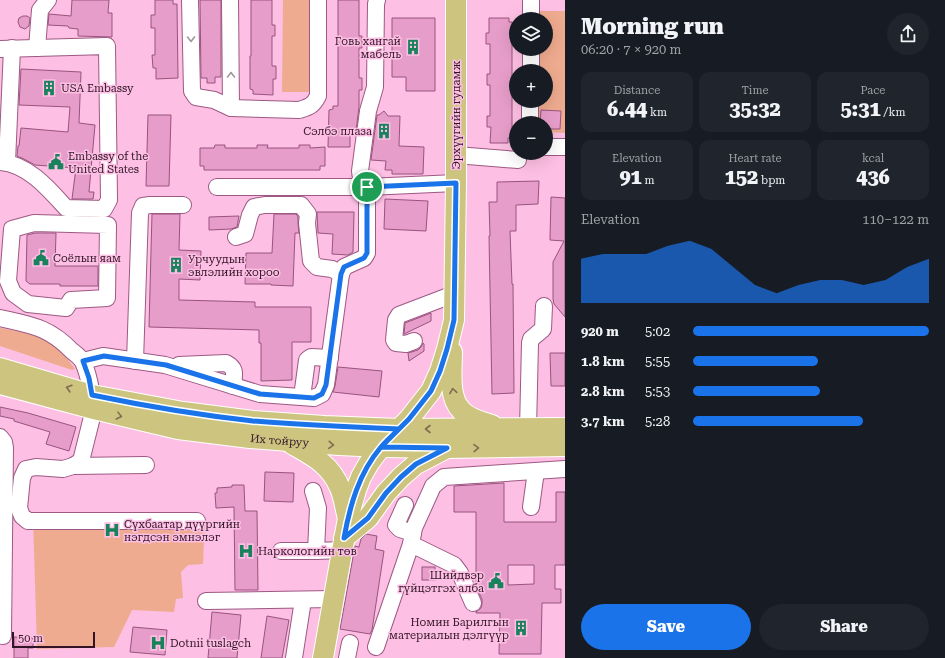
<!DOCTYPE html>
<html lang="en">
<head>
<meta charset="utf-8">
<style>
	:root { --surface:#171b24; --page:#20242c; --text:#f1f3f6; --muted:#9ea1a6; --accent:#1a73e8 }
	body { margin:0; font-family:"Roboto Serif",serif; background:var(--page); color:var(--text); height:100vh; display:flex; flex-direction:column; font-size:15px; white-space:nowrap }
	* { box-sizing:border-box; margin:0 }
	p { font-size:13px; color:var(--muted) }
	.icon { flex:none; width:22px; height:22px; fill:none; stroke:currentColor; stroke-width:2; stroke-linecap:round; stroke-linejoin:round }
	.map { position:relative; flex:1; overflow:hidden }
	.panel { display:flex; flex-direction:column; background:var(--surface); width:380px }
	.panel>* { flex:none }
	.tools { position:absolute; left:509px; top:12px; display:grid; gap:8px }
	.tools a { display:grid; place-items:center; width:44px; height:44px; border-radius:50%; background:var(--surface); box-shadow:0 4px 16px #0002; font-size:20px }
	.scale { position:absolute; left:12px; bottom:10px; width:83px; box-sizing:border-box; padding-left:4px; border:2px solid #311527; border-top:0; font-size:11px; line-height:14px; white-space:nowrap; color:#311527; -webkit-text-stroke:3px #fdbfe3; paint-order:stroke }
	.pin { position:absolute; display:grid; place-items:center; width:34px; height:34px; color:#fff; margin:-17px; border:2px solid #fff; border-radius:50%; box-shadow:0 1px 4px #0007 }
	.round { display:grid; place-items:center; flex:none; width:42px; height:42px; border-radius:21px; background:var(--page) }
	.overview { display:flex; align-items:center; justify-content:space-between; height:68px; padding:0 16px }
	h1 { font-size:22px; font-weight:800; line-height:30px }
	.stats { display:grid; grid-template-columns:repeat(3,1fr); gap:6px; height:68px; padding:4px 16px }
	.stats div { display:grid; align-content:center; border-radius:10px; background:var(--page); text-align:center }
	.stats b { font-size:20px; font-weight:800 }
	.stats small { font-size:11px; font-weight:400 }
	.stats p { font-size:11px }
	.chart { height:112px; padding:8px 16px }
	.chart p { display:flex; justify-content:space-between }
	.chart svg { width:100%; height:72px; margin-top:4px; fill:var(--accent); opacity:.7 }
	.primary-button { display:flex; gap:8px; margin-top:auto; padding:8px 16px }
	.primary-button a { flex:1; height:46px; border-radius:24px; background:var(--accent); color:#fff; font-size:16px; font-weight:800; line-height:46px; text-align:center }
	.primary-button a+a { background:var(--page); color:var(--text) }
	ul { padding:0 16px; list-style:none; font-size:13px }
	li { display:grid; grid-template-columns:64px 48px 1fr; align-items:center; height:30px }
	li i { height:10px; border-radius:5px; background:var(--accent) }
	main { display:flex; flex:1; min-height:0 }
	.map>svg:first-child { display:block }
</style>
</head>
<body>
<main>
<div class="map">
<svg width="565" height="658" viewBox="0 0 565 658">
	<rect width="100%" height="100%" fill="#fdbfe3"/>
	<!-- green -->
	<g fill="#efab8f">
		<polygon points="283,0 311,0 311,92 282,92"/>
		<polygon points="535,11 565,11 565,133 546,132 546,123 535,123 535,101 546,101 546,71 535,71 535,49 546,49 546,19 535,19"/>
		<path d="M0,328c15,3 32,5 46,12 12,7 21,18 29,29l-3,1 -72,-24z"/>
		<polygon points="33,517 205,517 203,564 188,565 181,572 183,598 176,599 174,612 132,610 114,647 37,649"/>
	</g>
	<!-- building -->
	<g fill="#e79dc9" stroke="#98547e" fill-rule="evenodd">
		<polygon points="72,0 109,0 108,13 112,13 112,37 78,36 78,29 69,28 68,26 48,25 49,14 71,16"/>
		<polygon points="155,0 173,0 173,4 177,4 178,78 156,79 156,68 153,68 152,55 155,55 155,28 151,28 151,15 155,15"/>
		<polygon points="200,0 221,0 221,77 215,77 215,83 207,83 207,78 201,78"/>
		<polygon points="251,0 272,0 272,25 275,25 275,36 272,36 272,66 276,66 276,79 273,79 273,95 253,94 253,90 250,89 250,56 251,56"/>
		<polygon points="338,0 359,0 359,36 362,36 362,48 359,48 359,78 362,78 362,90 359,90 359,107 356,131 350,131 350,147 328,147 329,110 333,109 333,106 338,106"/>
		<polygon points="23,16 27,16 30,18 29,26 25,29 20,27 18,22 19,18"/>
		<polygon points="392,18 435,18 435,91 406,91 406,77 392,77"/>
		<polygon points="489,18 509,18 509,22 512,22 512,138 508,138 508,143 490,143 491,127 487,127 487,116 490,116 490,85 487,85 487,74 490,74 490,44 486,44 486,33 489,33"/>
		<polygon points="21,69 81,72 79,123 95,125 89,192 94,192 93,199 72,199 76,168 35,165 24,159 17,156 18,146 19,146 21,128 68,132 70,107 19,105"/>
		<polygon points="541,110 561,111 560,129 546,129 546,123 540,123"/>
		<polygon points="384,111 388,116 400,116 399,146 424,147 423,174 392,174 392,170 385,170 386,161 371,160 377,115 379,115"/>
		<polygon points="148,115 171,115 169,186 146,186"/>
		<polygon points="215,145 225,145 225,148 257,148 257,145 268,145 267,148 299,148 299,145 310,145 310,148 325,147 325,166 320,166 320,170 204,170 204,166 200,166 200,148 214,148"/>
		<polygon points="539,181 538,204 516,205 516,231 510,231 512,284 513,284 514,393 492,394 489,236 490,236 489,202 497,202 497,182"/>
		<polygon points="551,197 565,198 565,317 554,304 553,299 553,262 564,241 550,240"/>
		<polygon points="385,199 428,201 426,231 384,229"/>
		<polygon points="317,212 354,212 353,252 348,255 332,254 333,234 318,233"/>
		<polygon points="152,214 180,214 179,250 201,251 200,280 179,279 179,300 255,302 255,307 311,307 311,342 292,342 292,380 261,381 261,343 259,343 259,330 149,327"/>
		<polygon points="274,214 296,214 298,217 298,224 299,233 295,233 293,286 271,285 271,284 245,284 246,253 272,253"/>
		<polygon points="239,216 237,227 231,229 209,230 209,217"/>
		<polygon points="35,233 56,233 55,266 98,266 98,286 60,286 60,284 30,284 26,281 27,235"/>
		<polygon points="431,313 431,321 404,334 405,323"/>
		<polygon points="423,343 424,344 424,351 409,361 408,353 418,350 421,347"/>
		<polygon points="550,353 565,353 565,386 551,386"/>
		<polygon points="338,367 382,371 379,397 333,392 335,386"/>
		<polygon points="0,407 28,413 76,427 69,451 46,444 50,432 14,421 14,419 0,416"/>
		<polygon points="265,472 294,473 293,502 264,501"/>
		<path d="M504,483v39h52v-30h9v73h-10v24h6v14h-19l-1,51h-42l1,-41h-24v-1l5,-4 1,-4v-5l-6,-12v-75h-22v-26zM508,565h26v19l-26,1z"/>
		<polygon points="232,485 244,485 245,511 257,511 258,590 235,590 234,507 216,508 215,493 217,493 217,488 232,487"/>
		<polygon points="366,534 377,536 375,549 384,551 372,630 370,634 340,629 355,546 359,547 361,539"/>
		<rect x="422" y="567" width="13" height="13"/>
		<polygon points="212,612 241,615 237,658 208,658"/>
		<polygon points="267,616 289,620 282,658 261,658"/>
		<polygon points="133,627 167,630 165,655 130,652"/>
		<polygon points="14,637 33,638 33,648 28,648 28,658 14,658"/>
	</g>
	<g fill="none" stroke-linecap="round" stroke-linejoin="round">
		<defs>
			<g id="minor">
				<polyline points="190,0 192,91 196,97 214,100 231,108 230,0"/>
				<polyline points="531,19 531,0"/>
				<polyline points="37,48 40,10 48,0"/>
				<path d="M0,49l107,-3 2,154 -5,9 -38,-1c-17,-19 -38,-44 -66,-46"/>
				<polyline points="531,71 531,49"/>
				<path d="M231,108l68,2c10,-3 14,-4 19,-14v-96"/>
				<polyline points="530,123 530,101"/>
				<polyline points="546,147 565,147"/>
				<polyline points="456,155 518,160"/>
				<polyline points="7,162 12,48"/>
				<polyline points="217,187 367,187"/>
				<path d="M367,187c-4,-5 -7,-10 -7,-16l8,-60 7,-24 1,-83 1,-4"/>
				<polygon points="34,223 108,225 107,298 71,300 66,308 28,304 13,293 8,281 12,229"/>
				<polyline points="236,237 245,234 250,215 254,207 265,205 301,205 308,214 307,223 311,261 317,267 332,269 341,274"/>
				<path d="M0,318c31,7 49,9 72,33 4,3 9,7 11,11 5,10 7,22 9,33"/>
				<polyline points="414,341 406,344 396,343 394,340 396,320 399,315 454,294"/>
				<polyline points="83,361 103,356 165,365 260,394 314,398 322,394 326,385 341,274 344,267 364,258 367,253 367,187 456,183"/>
				<polyline points="135,361 140,213 143,206 150,205 183,205"/>
				<path d="M179,365l47,-2c11,6 8,11 7,23"/>
				<polyline points="302,397 307,360 311,357 330,358"/>
				<polyline points="94,409 81,461 73,466 63,469 36,467 26,469 22,478 19,508 22,516 28,521 197,521"/>
				<polyline points="528,429 530,343 531,339 543,329 544,306"/>
				<polyline points="0,437 4,442 5,448 3,636"/>
				<polyline points="73,466 146,465"/>
				<polyline points="313,491 318,508 316,551 342,550"/>
				<polyline points="405,505 396,525 400,529 413,533"/>
				<polyline points="531,507 536,471"/>
				<polyline points="411,544 454,565 460,573 473,603"/>
				<polyline points="281,551 316,551"/>
				<polyline points="206,601 333,599"/>
				<polyline points="376,647 411,544 414,528 433,486 444,477 565,469"/>
				<polyline points="294,658 303,600"/>
				<polyline points="347,658 350,643"/>
			</g>
			<g id="major">
				<path d="M452,352c0,17 -4,45 9,58 7,9 21,12 31,15"/>
				<polyline points="0,368 92,395 183,412 253,421 324,426 399,429 565,428"/>
				<path id="s1" d="M0,384l94,25 50,12 34,8 72,9 89,7 42,2 66,1 118,-2"/>
				<path d="M292,444c21,12 38,20 48,44 4,9 5,20 8,30"/>
				<polyline points="344,538 368,518 386,493 401,477 416,464 445,449"/>
				<polyline points="323,658 348,518 356,490 361,477 369,463 381,447 409,419 431,391 440,371 447,349 454,320 456,183 456,0"/>
			</g>
		</defs>
		<!-- minor casing -->
		<use href="#minor" stroke="#9d5983" stroke-width="18"/>
		<!-- major casing -->
		<use href="#major" stroke="#fff" stroke-width="22"/>
		<!-- minor -->
		<use href="#minor" stroke="#fff" stroke-width="16"/>
		<!-- major -->
		<use href="#major" stroke="#cdc57f" stroke-width="20"/>
	</g>
	<!-- one-way arrows -->
	<defs><path id="oneway-chevron" d="M-2-3.5L2.5 0L-2 3.5" fill="none" stroke-width="1.6" stroke-linecap="round" stroke-linejoin="round"/></defs>
	<g stroke="#a2969e">
		<use href="#oneway-chevron" transform="translate(191 39) rotate(89)"/>
		<use href="#oneway-chevron" transform="translate(231 75) rotate(-90)"/>
	</g>
	<g stroke="#7f6d53">
		<use href="#oneway-chevron" transform="translate(69 388) rotate(-163)"/>
		<use href="#oneway-chevron" transform="translate(453 391) rotate(-99)"/>
		<use href="#oneway-chevron" transform="translate(119 416) rotate(14)"/>
		<use href="#oneway-chevron" transform="translate(428 429) rotate(180)"/>
		<use href="#oneway-chevron" transform="translate(331 445) rotate(4)"/>
		<use href="#oneway-chevron" transform="translate(476 448) rotate(-1)"/>
	</g>
	<g fill="none" stroke-linecap="round" stroke-linejoin="round">
		<defs>
			<path id="route" d="M367,187v66l-3,5 -20,9 -3,7 -15,111 -4,9 -8,4 -54,-4 -94,-29 -62,-9 -21,5 6,17 3,17c53,11 107,20 161,26 49,4 97,6 146,8 -6,6 -13,12 -18,18 -22,26 -31,58 -37,91l24,-20 18,-25 15,-16 15,-13 31,-16 -66,-1 28,-28 22,-28 9,-20 7,-22 7,-29 2,-137 -89,4"/>
		</defs>
		<!-- route casing -->
		<use href="#route" stroke="#fff" stroke-width="8"/>
		<!-- route -->
		<use href="#route" stroke="#1a73e8" stroke-width="5"/>
	</g>
	<!-- icons -->
	<defs>
		<symbol id="building-bare" viewBox="-9 -9 18 18"><path d="M-4-6H4V6H1V3H-1V6H-4ZM-2.5-4.3h1.7v1.8h-1.7ZM.8-4.3h1.7v1.8H.8ZM-2.5-1h1.7V.8h-1.7ZM.8-1h1.7V.8H.8Z" fill="#19815b" stroke="#fdbfe3" stroke-width="2.5" paint-order="stroke"/></symbol>
		<symbol id="civic-bare" viewBox="-9 -9 18 18"><path d="M-.6-6.5H3V-4.5H.6V-3L4-1V1h2V6H-6V1h2V-1L-.6-3ZM-1.2 2.5V6h2.4V2.5Z" fill="#19815b" stroke="#fdbfe3" stroke-width="2.5" paint-order="stroke"/></symbol>
		<symbol id="hospital-bare" viewBox="-9 -9 18 18"><path d="M-5-5h3v3.5h4V-5h3V5h-3V1.5h-4V5h-3Z" fill="#19815b" stroke="#fdbfe3" stroke-width="2.5" paint-order="stroke"/></symbol>
	</defs>
	<g fill-rule="evenodd">
		<use href="#building-bare" x="402" y="36" width="22" height="22"/>
		<use href="#building-bare" x="38" y="77" width="22" height="22"/>
		<use href="#building-bare" x="373" y="120" width="22" height="22"/>
		<use href="#civic-bare" x="45" y="151" width="22" height="22"/>
		<use href="#civic-bare" x="30" y="247" width="22" height="22"/>
		<use href="#building-bare" x="165" y="254" width="22" height="22"/>
		<use href="#hospital-bare" x="101" y="519" width="22" height="22"/>
		<use href="#hospital-bare" x="235" y="540" width="22" height="22"/>
		<use href="#civic-bare" x="485" y="570" width="22" height="22"/>
		<use href="#building-bare" x="510" y="617" width="22" height="22"/>
		<use href="#hospital-bare" x="147" y="632" width="22" height="22"/>
	</g>
	<g text-anchor="middle" dominant-baseline="central" stroke-width="3" stroke-linejoin="round" paint-order="stroke">
		<!-- poi labels -->
		<g font-size="11" fill="#311527" stroke="#fdbfe3" text-anchor="start">
			<text x="401" y="41" text-anchor="end">Гoвь хангай<tspan x="401" dy="13">мабель</tspan></text>
			<text x="61" y="88">USA Embassy</text>
			<text x="372" y="131" text-anchor="end">Сэлбэ плаза</text>
			<text x="68" y="156">Embassy of the<tspan x="68" dy="13">United States</tspan></text>
			<text x="53" y="258">Соёлын яам</text>
			<text x="188" y="259">Урчуудын<tspan x="188" dy="13">эвлэлийн хороо</tspan></text>
			<text x="124" y="524">Сүхбаатар дүүргийн<tspan x="124" dy="13">нэгдсэн эмнэлэг</tspan></text>
			<text x="258" y="551">Наркологийн төв</text>
			<text x="484" y="575" text-anchor="end">Шийдвэр<tspan x="484" dy="13">гүйцэтгэх алба</tspan></text>
			<text x="509" y="622" text-anchor="end">Номин Барилгын<tspan x="509" dy="13">материалын дэлгүүр</tspan></text>
			<text x="170" y="643">Dotnii tuslagch</text>
		</g>
		<!-- street labels -->
		<g font-size="11" fill="#311527" stroke="#fdbfe3">
			<text transform="translate(456 115) rotate(-90)">Эрхүүгийн гудамж</text>
			<text stroke="none"><textPath href="#s1" startOffset="286">Их тойруу</textPath></text>
		</g>
	</g>
</svg>
<div class="tools">
<a><svg class="icon" aria-label="layers" viewBox="0 0 24 24"><path d="M12 4l9 5-9 5-9-5zM3 14l9 5 9-5"/></svg></a>
<a>+</a>
<a>−</a>
</div>
<div class="scale">50 m</div>
<div class="pin" style="left:367px;top:187px;background:#1e9e55"><svg class="icon" aria-label="arrive" viewBox="0 0 24 24"><path d="M6 21V4h12l-3 4 3 4H6"/></svg></div>
</div>
<section class="panel">
<div class="overview"><div><h1>Morning run</h1><p>06:20 · 7 × 920 m</p></div><a class="round"><svg class="icon" aria-label="share" viewBox="0 0 24 24"><path d="M12 15V3M7 8l5-5 5 5M5 13v7h14v-7"/></svg></a></div>
<div class="stats">
<div><p>Distance</p><b>6.44<small> km</small></b></div>
<div><p>Time</p><b>35:32</b></div>
<div><p>Pace</p><b>5:31<small> /km</small></b></div>
</div>
<div class="stats">
<div><p>Elevation</p><b>91<small> m</small></b></div>
<div><p>Heart rate</p><b>152<small> bpm</small></b></div>
<div><p>kcal</p><b>436</b></div>
</div>
<div class="chart"><p><span>Elevation</span>110–122 m</p>
<svg viewBox="0 0 160 44" preserveAspectRatio="none"><path d="M0 44V17L10 14L20 14L30 14L40 9L50 6L60 11L70 22L80 33L90 38L100 33L110 30L120 30L130 33L140 30L150 22L160 17V44z"/></svg>
</div>
<ul>
<li><b>920 m</b>5:02<i style="width:100%"></i></li>
<li><b>1.8 km</b>5:55<i style="width:53%"></i></li>
<li><b>2.8 km</b>5:53<i style="width:54%"></i></li>
<li><b>3.7 km</b>5:28<i style="width:72%"></i></li>
</ul>
<div class="primary-button"><a>Save</a><a>Share</a></div>
</section>
</main>
</body>
</html>
